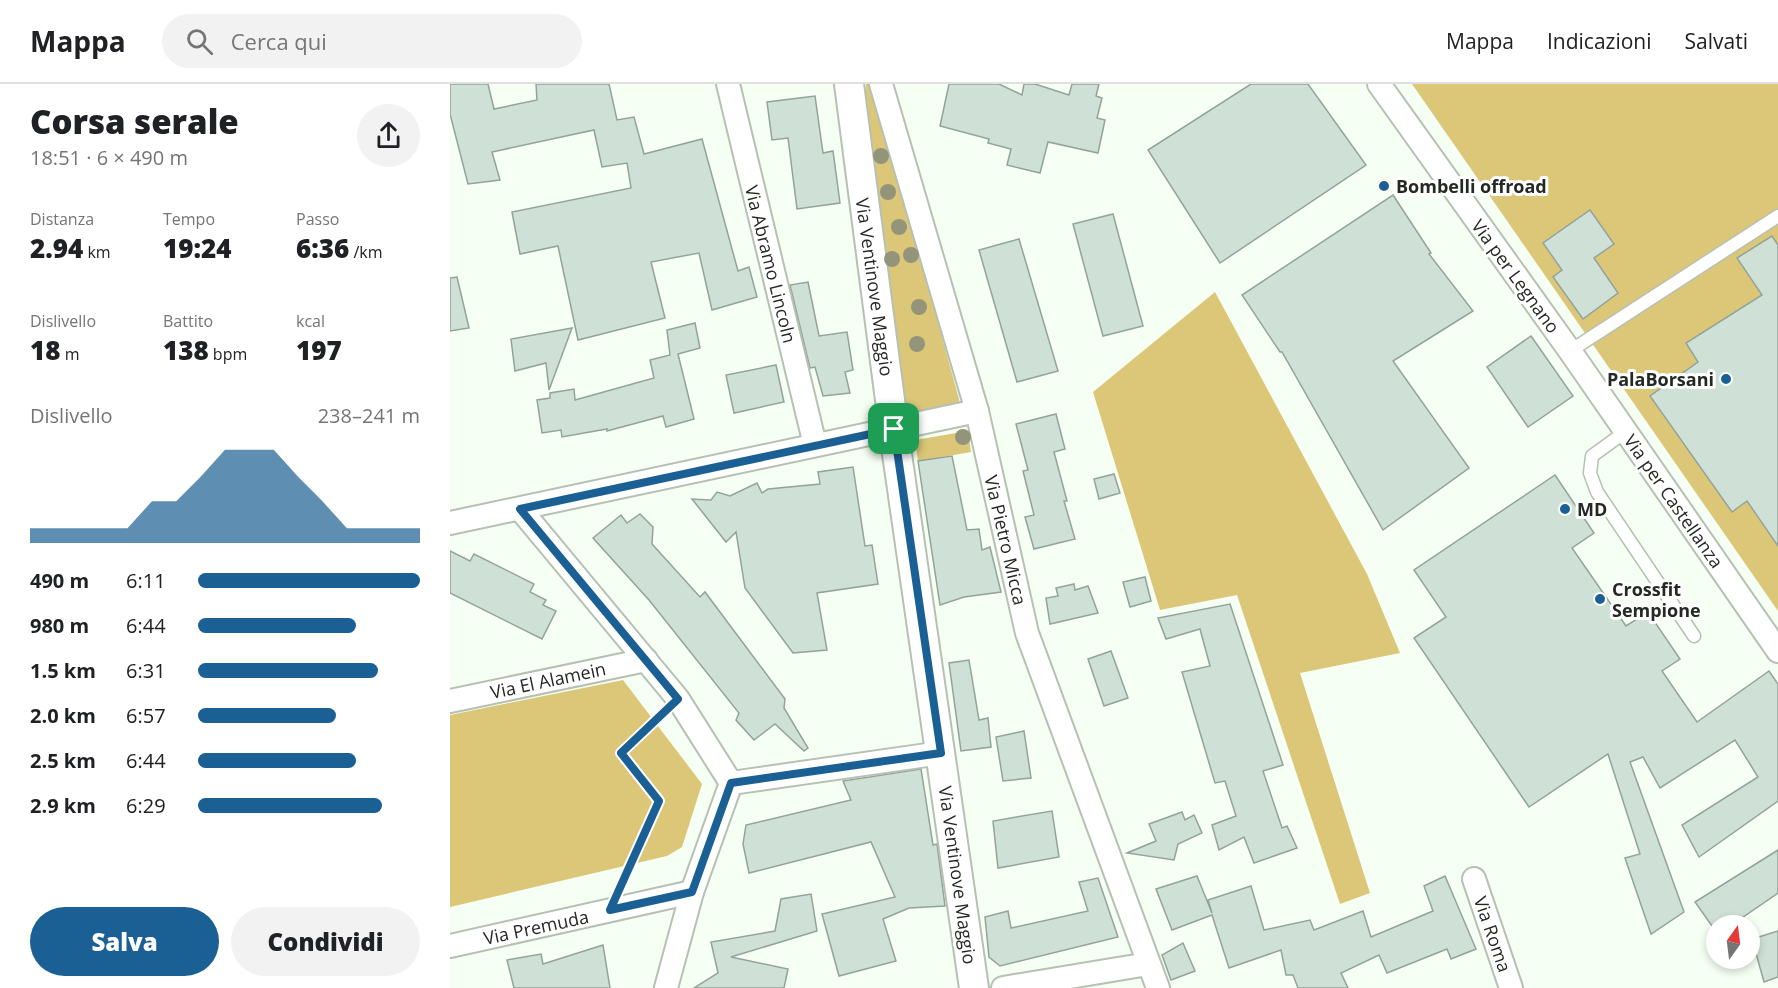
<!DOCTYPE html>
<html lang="it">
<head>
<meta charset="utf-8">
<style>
	:root { --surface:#fff; --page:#f2f2f2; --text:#202124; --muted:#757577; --line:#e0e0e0; --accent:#1b6094 }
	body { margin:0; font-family:"Open Sans",sans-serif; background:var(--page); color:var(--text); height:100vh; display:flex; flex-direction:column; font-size:22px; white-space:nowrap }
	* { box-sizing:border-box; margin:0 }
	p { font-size:20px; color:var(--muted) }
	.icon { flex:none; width:33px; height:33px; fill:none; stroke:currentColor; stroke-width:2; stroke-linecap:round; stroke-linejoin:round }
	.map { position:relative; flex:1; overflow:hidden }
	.panel { display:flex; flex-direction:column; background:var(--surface); width:450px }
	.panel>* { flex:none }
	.needle { width:39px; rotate:14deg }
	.tools { position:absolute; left:1256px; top:831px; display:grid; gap:12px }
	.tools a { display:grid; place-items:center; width:54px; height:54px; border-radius:50%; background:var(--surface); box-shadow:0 3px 9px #0003; font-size:30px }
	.pin { position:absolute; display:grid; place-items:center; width:51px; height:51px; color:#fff; margin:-26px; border-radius:12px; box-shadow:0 3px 9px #0006 }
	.round { display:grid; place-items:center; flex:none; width:63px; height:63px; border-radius:32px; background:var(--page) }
	.overview { display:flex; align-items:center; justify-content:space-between; height:102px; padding:0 30px }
	h1 { font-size:33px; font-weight:800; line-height:45px }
	.stats { display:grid; grid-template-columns:repeat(3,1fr); gap:9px; height:102px; padding:6px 30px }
	.stats div { display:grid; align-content:center }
	.stats b { font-size:26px; font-weight:800 }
	.stats small { font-size:16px; font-weight:400 }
	.stats p { font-size:16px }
	.chart { height:168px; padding:12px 30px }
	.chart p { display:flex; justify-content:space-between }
	.chart svg { width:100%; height:108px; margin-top:6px; fill:var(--accent); opacity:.7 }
	.primary-button { display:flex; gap:12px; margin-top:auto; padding:12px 30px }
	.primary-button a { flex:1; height:69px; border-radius:36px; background:var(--accent); color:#fff; font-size:24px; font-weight:800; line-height:69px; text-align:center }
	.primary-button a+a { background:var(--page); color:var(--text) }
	ul { padding:0 30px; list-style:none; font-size:20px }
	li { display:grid; grid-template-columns:96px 72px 1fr; align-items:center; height:45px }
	li i { height:15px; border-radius:8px; background:var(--accent) }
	header { display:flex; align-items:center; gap:36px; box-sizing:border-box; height:84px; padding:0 30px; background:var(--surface); border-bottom:2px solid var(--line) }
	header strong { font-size:28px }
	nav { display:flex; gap:33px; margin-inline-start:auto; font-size:21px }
	.search { width:420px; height:54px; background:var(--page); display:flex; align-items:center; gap:15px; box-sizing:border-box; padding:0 21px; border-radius:33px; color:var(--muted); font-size:22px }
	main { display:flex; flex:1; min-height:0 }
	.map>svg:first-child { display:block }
</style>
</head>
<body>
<header>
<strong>Mappa</strong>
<div class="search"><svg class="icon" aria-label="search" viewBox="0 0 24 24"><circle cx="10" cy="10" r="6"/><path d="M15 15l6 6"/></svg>Cerca qui</div>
<nav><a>Mappa</a><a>Indicazioni</a><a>Salvati</a></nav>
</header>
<main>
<section class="panel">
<div class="overview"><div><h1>Corsa serale</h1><p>18:51 · 6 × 490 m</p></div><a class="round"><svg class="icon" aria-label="share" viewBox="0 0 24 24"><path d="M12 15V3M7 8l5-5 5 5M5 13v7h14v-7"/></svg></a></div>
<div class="stats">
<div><p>Distanza</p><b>2.94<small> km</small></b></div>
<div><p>Tempo</p><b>19:24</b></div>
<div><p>Passo</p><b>6:36<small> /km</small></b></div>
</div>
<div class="stats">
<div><p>Dislivello</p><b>18<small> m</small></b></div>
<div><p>Battito</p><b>138<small> bpm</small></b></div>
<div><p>kcal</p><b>197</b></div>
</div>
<div class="chart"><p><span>Dislivello</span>238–241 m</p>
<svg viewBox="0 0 160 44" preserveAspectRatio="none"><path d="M0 44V38L10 38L20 38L30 38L40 38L50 27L60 27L70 17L80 6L90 6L100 6L110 17L120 27L130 38L140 38L150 38L160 38V44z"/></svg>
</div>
<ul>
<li><b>490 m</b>6:11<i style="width:100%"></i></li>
<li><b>980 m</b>6:44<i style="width:71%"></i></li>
<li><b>1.5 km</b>6:31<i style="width:81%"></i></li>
<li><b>2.0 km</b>6:57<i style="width:62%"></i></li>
<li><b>2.5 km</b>6:44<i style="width:71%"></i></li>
<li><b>2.9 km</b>6:29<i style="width:83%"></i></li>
</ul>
<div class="primary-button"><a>Salva</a><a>Condividi</a></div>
</section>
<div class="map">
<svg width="1328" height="904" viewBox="0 0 1328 904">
	<rect width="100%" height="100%" fill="#f5fff3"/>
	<!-- green -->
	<g fill="#dcc778">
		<polygon points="416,0 423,0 510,319 453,333 415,56"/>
		<polygon points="962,0 1328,0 1328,527"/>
		<polygon points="765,208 917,490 950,569 850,589 920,809 890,820 787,511 710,526 643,308"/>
		<polygon points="518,347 521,368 468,377 465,356"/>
		<polygon points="173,596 252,700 232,763 217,772 0,823 0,631"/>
	</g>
	<!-- building -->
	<g fill="#cfe1d6" stroke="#93a39a" stroke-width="1.5">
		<polygon points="0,0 38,0 44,25 87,16 86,0 159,0 167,36 184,33 194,70 252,55 288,187 299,183 307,213 262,226 249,169 201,178 215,234 128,256 108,162 70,170 62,128 181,104 177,79 152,83 144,46 42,68 50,96 18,100 0,30"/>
		<polygon points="499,0 549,0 572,11 574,0 585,0 619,11 622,0 649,0 646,12 652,14 647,34 655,36 648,69 598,58 590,89 557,81 561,65 538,59 539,55 490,42"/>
		<polygon points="801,0 858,0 916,81 770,179 698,66"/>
		<polygon points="365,12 373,69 383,67 390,119 347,125 338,54 322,56 317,18"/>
		<polygon points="943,111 981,169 979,170 1023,227 943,277 1019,384 933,446 832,268 830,268 792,211"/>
		<polygon points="1140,126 1164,160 1144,174 1168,209 1133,235 1103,193 1112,186 1093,159"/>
		<polygon points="663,130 693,242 653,252 623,140"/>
		<polygon points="1322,152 1328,161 1328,462 1297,417 1282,428 1200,312 1248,278 1236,259 1312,211 1287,174"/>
		<polygon points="569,155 608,287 567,298 529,166"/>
		<polygon points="7,193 19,244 0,247 0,194"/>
		<polygon points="358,198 369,252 397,248 403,286 395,288 400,309 373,312 365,283 360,284 340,201"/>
		<polygon points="245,239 250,264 228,270 244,335 216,343 213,332 157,347 157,345 112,353 111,346 92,349 87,316 100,314 100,309 124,305 125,316 204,294 200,276 220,271 217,246"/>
		<polygon points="122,244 99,306 96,279 65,287 61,255"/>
		<polygon points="1081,252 1123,312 1078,343 1037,283"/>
		<polygon points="326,281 334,318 284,329 276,291"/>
		<polygon points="606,330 615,365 604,368 617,417 614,417 625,455 584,465 575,433 584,431 573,387 578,386 566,340"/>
		<polygon points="502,372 517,446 529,445 532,466 540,463 551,508 514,513 490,521 468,377"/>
		<polygon points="403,383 415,462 422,461 428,500 367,509 377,566 343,569 295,504 286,448 276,458 242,415 261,416 267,408 280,412 307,399 312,409 318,405 370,400 368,388"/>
		<polygon points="664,390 670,409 649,415 644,395"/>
		<polygon points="1105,391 1144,449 1122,464 1176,542 1198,528 1230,575 1212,587 1247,638 1319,587 1328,600 1328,717 1249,773 1232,741 1308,693 1285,656 1210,704 1193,673 1180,678 1234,828 1201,850 1175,774 1190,770 1158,670 1079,723 964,554 996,533 964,486"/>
		<polygon points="190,430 203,443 202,460 250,513 255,508 335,615 334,624 358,664 354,667 325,640 304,656 286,636 289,629 199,516 143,454 171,431 177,439"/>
		<polygon points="0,467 20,477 24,470 84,500 80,508 96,516 93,521 106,527 92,555 0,509"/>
		<polygon points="695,493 701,517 680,523 673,498"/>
		<polygon points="624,500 625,506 638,502 648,529 600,540 596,514 608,512 606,504"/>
		<polygon points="780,520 833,681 813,687 832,744 837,742 847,764 804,779 794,753 769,766 762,741 786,732 775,697 765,699 732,588 760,582 750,545 716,555 708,534"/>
		<polygon points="661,567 678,614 654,622 638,575"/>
		<polygon points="519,576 529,636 538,634 541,663 511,667 499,579"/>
		<polygon points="574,647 581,694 553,697 546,653"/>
		<polygon points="471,685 483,761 487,760 495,822 459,824 433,835 446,877 389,892 372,830 445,813 421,758 299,789 293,760 296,741 401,716 393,697"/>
		<polygon points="602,727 609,773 548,784 543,737"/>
		<polygon points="732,728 735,736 744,731 752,749 728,760 724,776 677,769 706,757 699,740"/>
		<polygon points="1328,766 1328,809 1280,842 1262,842 1245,818"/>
		<polygon points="747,792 762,829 758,816 801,802 814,846 860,836 864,846 913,827 921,853 983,827 974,802 995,792 1026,865 1001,875 997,865 937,889 929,871 891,889 898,904 848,904 843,891 836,891 831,866 779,884 762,831 722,846 706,805"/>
		<polygon points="648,794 668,853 550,882 539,873 535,833 558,827 561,844 638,827 629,798"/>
		<polygon points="361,810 367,847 281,873 338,885 334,904 244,904 268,889 261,858 325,847 331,815"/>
		<polygon points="1328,847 1328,893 1314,898 1302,855"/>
		<polygon points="733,859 745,887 721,896 712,871"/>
		<polygon points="153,861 160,904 64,904 57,876 91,870 93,880"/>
	</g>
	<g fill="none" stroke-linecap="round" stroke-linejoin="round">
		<defs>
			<g id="service">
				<polyline points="1120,267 1328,132"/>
				<polyline points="1175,348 1142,372 1140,389 1147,408 1244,552"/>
			</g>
			<g id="minor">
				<polyline points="278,0 365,361"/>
				<polyline points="431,0 527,327 577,549 708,904"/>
				<polyline points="929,0 1120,267 1328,567"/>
				<polyline points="70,425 228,615 281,699 242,808 216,904"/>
				<polyline points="0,439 527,327"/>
				<polyline points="0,617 196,576"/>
				<polyline points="281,699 491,669"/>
				<polyline points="1024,795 1061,904"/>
				<polyline points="0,862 242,808"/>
				<polyline points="553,904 698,880"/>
			</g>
			<polyline id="tertiary" points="399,0 447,370 524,904"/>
		</defs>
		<!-- service casing -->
		<use href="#service" stroke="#b6c1b3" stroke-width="15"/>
		<!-- minor casing -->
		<use href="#minor" stroke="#b6c1b3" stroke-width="26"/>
		<!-- tertiary casing -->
		<use href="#tertiary" stroke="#b6c1b3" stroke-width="32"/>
		<!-- path -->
		<polyline stroke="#979e95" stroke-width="4" stroke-dasharray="1.5 4.5" stroke-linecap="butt" points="170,803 209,717 171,669 213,630"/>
		<!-- service -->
		<use href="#service" stroke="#fff" stroke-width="12"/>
		<!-- minor -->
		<use href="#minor" stroke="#fff" stroke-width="22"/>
		<!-- tertiary -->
		<use href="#tertiary" stroke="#fff" stroke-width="28"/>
	</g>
	<!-- trees -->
	<g fill="#94947a">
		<circle cx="431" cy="72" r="8"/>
		<circle cx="438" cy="108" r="8"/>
		<circle cx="449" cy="143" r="8"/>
		<circle cx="461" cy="171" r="8"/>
		<circle cx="442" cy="175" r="8"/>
		<circle cx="469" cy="223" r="8"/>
		<circle cx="467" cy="260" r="8"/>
		<circle cx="513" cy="353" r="8"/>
	</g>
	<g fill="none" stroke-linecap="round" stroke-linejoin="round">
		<defs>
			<polygon id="route" points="444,345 491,669 281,699 242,808 160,826 209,717 171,669 228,615 70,425"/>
		</defs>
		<!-- route casing -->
		<use href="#route" stroke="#fff" stroke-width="12"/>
		<!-- route -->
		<use href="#route" stroke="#1b6094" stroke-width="8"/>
	</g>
	<!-- markers -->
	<g fill="#1b6094" stroke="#fff" stroke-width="2">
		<circle cx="934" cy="102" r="6"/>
		<circle cx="1276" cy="295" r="6"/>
		<circle cx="1115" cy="425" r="6"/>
		<circle cx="1150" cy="515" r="6"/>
	</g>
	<g text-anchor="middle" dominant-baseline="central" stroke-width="6" stroke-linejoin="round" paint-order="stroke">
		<!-- poi labels -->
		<g font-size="18" font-weight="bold" fill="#252924" stroke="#fff" text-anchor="start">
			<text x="946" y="102">Bombelli offroad</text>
			<text x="1264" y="295" text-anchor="end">PalaBorsani</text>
			<text x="1127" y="425">MD</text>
			<text x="1162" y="505">Crossfit<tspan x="1162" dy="21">Sempione</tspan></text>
		</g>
		<!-- street labels -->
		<g font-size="18" fill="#252924" stroke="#fff">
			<text transform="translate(321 180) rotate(76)">Via Abramo Lincoln</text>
			<text transform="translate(1066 192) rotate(54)">Via per Legnano</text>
			<text transform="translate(425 203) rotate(82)">Via Ventinove Maggio</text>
			<text transform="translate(1224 417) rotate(55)">Via per Castellanza</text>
			<text transform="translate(556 456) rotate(77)">Via Pietro Micca</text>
			<text transform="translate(98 596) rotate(-12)">Via El Alamein</text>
			<text transform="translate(508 791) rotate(82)">Via Ventinove Maggio</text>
			<text transform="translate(86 843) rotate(-12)">Via Premuda</text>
			<text transform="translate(1043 850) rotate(71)">Via Roma</text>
		</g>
	</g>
</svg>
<div class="tools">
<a><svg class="needle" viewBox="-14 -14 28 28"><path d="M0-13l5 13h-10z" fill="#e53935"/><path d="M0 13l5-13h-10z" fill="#757577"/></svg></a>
</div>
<div class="pin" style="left:444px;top:345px;background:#1e9e55"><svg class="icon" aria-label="arrive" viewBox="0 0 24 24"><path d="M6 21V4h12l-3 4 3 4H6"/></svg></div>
</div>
</main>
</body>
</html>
